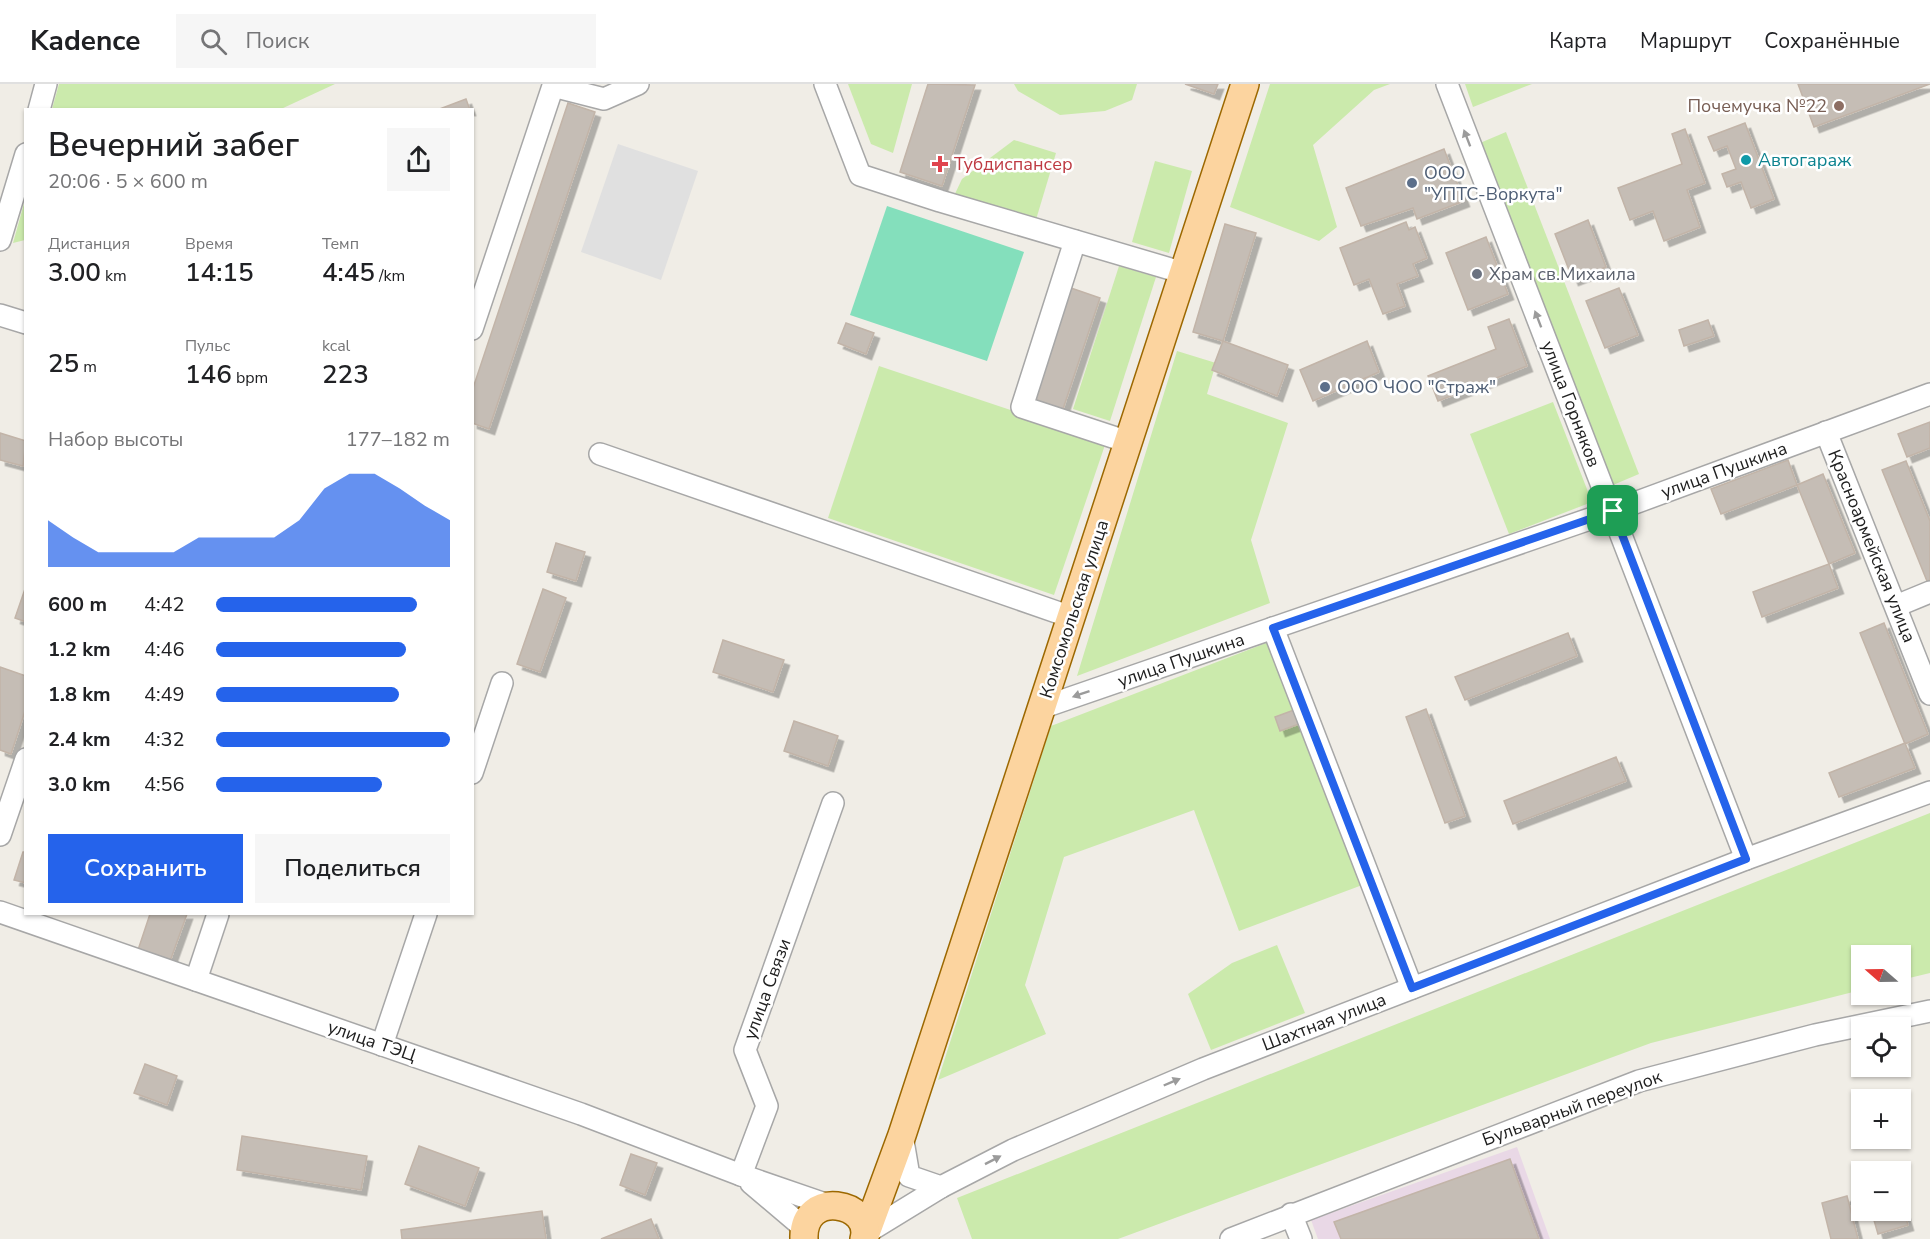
<!DOCTYPE html>
<html lang="ru">
<head>
<meta charset="utf-8">
<style>
	:root { --surface:#fff; --page:#f6f6f6; --text:#202124; --muted:#757577; --line:#e0e0e0; --accent:#2563eb }
	body { margin:0; font-family:"Nunito Sans",sans-serif; background:var(--page); color:var(--text); height:100vh; display:flex; flex-direction:column; font-size:22px; white-space:nowrap }
	* { box-sizing:border-box; margin:0 }
	p { font-size:20px; color:var(--muted) }
	.icon { flex:none; width:33px; height:33px; fill:none; stroke:currentColor; stroke-width:2; stroke-linecap:round; stroke-linejoin:round }
	.map { position:relative; flex:1; overflow:hidden }
	.drawer { position:absolute; left:24px; top:24px; width:450px; height:807px; display:flex; flex-direction:column; background:var(--surface); border-radius:0px; box-shadow:0 2px 4px #0004 }
	.drawer>* { flex:none }
	.needle { width:39px; rotate:290deg }
	.tools { position:absolute; left:1851px; top:861px; display:grid; gap:12px }
	.tools a { display:grid; place-items:center; width:60px; height:60px; border-radius:0px; background:var(--surface); box-shadow:0 2px 4px #0004; font-size:30px }
	.pin { position:absolute; display:grid; place-items:center; width:51px; height:51px; color:#fff; margin:-26px; border-radius:12px; box-shadow:0 3px 9px #0006 }
	.round { display:grid; place-items:center; flex:none; width:63px; height:63px; border-radius:0px; background:var(--page) }
	.overview { display:flex; align-items:center; justify-content:space-between; height:102px; padding:0 24px }
	h1 { font-size:33px; font-weight:600; line-height:45px }
	.figures { display:grid; grid-template-columns:repeat(3,1fr); gap:9px; height:102px; padding:6px 24px }
	.figures div { display:grid; align-content:center }
	.figures b { font-size:26px; font-weight:600 }
	.figures small { font-size:16px; font-weight:400 }
	.figures p { font-size:16px }
	.chart { height:168px; padding:12px 24px }
	.chart p { display:flex; justify-content:space-between }
	.chart svg { width:100%; height:108px; margin-top:6px; fill:var(--accent); opacity:.7 }
	.primary-button { display:flex; gap:12px; margin-top:auto; padding:12px 24px }
	.primary-button a { flex:1; height:69px; border-radius:0px; background:var(--accent); color:#fff; font-size:24px; font-weight:600; line-height:69px; text-align:center }
	.primary-button a+a { background:var(--page); color:var(--text) }
	ul { padding:0 24px; list-style:none; font-size:20px }
	li { display:grid; grid-template-columns:96px 72px 1fr; align-items:center; height:45px }
	li i { height:15px; border-radius:8px; background:var(--accent) }
	header { display:flex; align-items:center; gap:36px; box-sizing:border-box; height:84px; padding:0 30px; background:var(--surface); border-bottom:2px solid var(--line) }
	header strong { font-size:28px }
	nav { display:flex; gap:33px; margin-inline-start:auto; font-size:21px }
	.search { width:420px; height:54px; background:var(--page); display:flex; align-items:center; gap:15px; box-sizing:border-box; padding:0 21px; border-radius:0px; color:var(--muted); font-size:22px }
	.map>svg:first-child { display:block }
</style>
</head>
<body>
<header>
<strong>Kadence</strong>
<div class="search"><svg class="icon" aria-label="search" viewBox="0 0 24 24"><circle cx="10" cy="10" r="6"/><path d="M15 15l6 6"/></svg>Поиск</div>
<nav><a>Карта</a><a>Маршрут</a><a>Сохранённые</a></nav>
</header>
<div class="map">
<svg width="1930" height="1155" viewBox="0 0 1930 1155">
	<defs>
		<filter id="shadow"><feDropShadow dx="5.5" dy="5.5" stdDeviation="0" flood-color="#0004"/></filter>
	</defs>
	<rect width="100%" height="100%" fill="#f0ede6"/>
	<!-- industrial -->
	<polygon fill="#e9d8e6" points="1517,1063 1550,1155 1318,1155 1311,1136"/>
	<!-- grass -->
	<g fill="#cbeaac">
		<polygon points="59,0 335,0 281,25 52,25"/>
		<polygon points="848,0 912,0 893,69 871,60"/>
		<polygon points="1014,0 1137,0 1132,16 1105,27 1060,31 1018,7"/>
		<polygon points="1270,0 1390,0 1374,6 1313,61 1337,143 1319,157 1230,123"/>
		<polygon points="1465,0 1532,0 1473,23"/>
		<polygon points="1506,48 1639,390 1613,401 1480,59"/>
		<polygon points="1014,56 1056,69 1035,139 953,114 962,95"/>
		<polygon points="1155,77 1192,87 1169,169 1132,158"/>
		<polygon points="25,116 25,156 13,159"/>
		<polygon points="1119,182 1156,193 1110,337 1073,325"/>
		<polygon points="1177,267 1216,279 1207,310 1288,339 1251,456 1270,519 1077,592"/>
		<polygon points="879,282 1106,358 1054,511 828,434"/>
		<polygon points="1553,318 1592,418 1509,450 1470,350"/>
		<polygon points="1274,556 1365,800 1239,847 1194,726 1064,773 1025,901 1046,950 938,996 1051,642"/>
		<polygon points="1930,729 1930,889 1901,896 1900,872 1862,872 1861,906 1651,959 1118,1155 972,1155 957,1114"/>
		<polygon points="1277,861 1305,929 1211,966 1188,910 1232,879"/>
	</g>
	<!-- pitch -->
	<polygon fill="#84dfbc" points="887,122 1024,168 987,277 850,231"/>
	<!-- parking -->
	<polygon fill="#e0e0e0" points="618,60 698,87 661,196 581,168"/>
	<!-- building -->
	<g fill="#c5bdb5" stroke="#c2b4a8" stroke-width="1.5" filter="url(#shadow)">
		<polygon points="928,0 975,1 942,102 900,88"/>
		<polygon points="1185,0 1218,0 1214,10"/>
		<polygon points="1798,0 1930,0 1814,43"/>
		<polygon points="466,15 470,26 437,26"/>
		<polygon points="568,19 595,28 489,345 472,339 472,307"/>
		<polygon points="1745,39 1774,115 1751,124 1741,98 1727,103 1722,90 1736,85 1727,62 1714,67 1708,53"/>
		<polygon points="1685,45 1705,99 1687,106 1700,143 1664,157 1653,127 1630,136 1618,104 1682,80 1672,50"/>
		<polygon points="1444,65 1464,117 1417,135 1413,124 1361,142 1346,104"/>
		<polygon points="1588,136 1606,183 1573,196 1555,150"/>
		<polygon points="1406,138 1409,146 1415,143 1427,174 1413,180 1418,192 1397,200 1405,222 1383,230 1369,195 1354,201 1340,164"/>
		<polygon points="1225,140 1256,149 1223,257 1193,248"/>
		<polygon points="1486,153 1508,210 1468,226 1446,169"/>
		<polygon points="1071,204 1100,214 1063,325 1035,316"/>
		<polygon points="1619,204 1638,251 1605,264 1586,217"/>
		<polygon points="1509,235 1527,282 1438,317 1428,292 1496,265 1488,243"/>
		<polygon points="1708,236 1714,252 1684,262 1679,246"/>
		<polygon points="846,239 874,249 866,270 838,259"/>
		<polygon points="1223,257 1288,281 1277,312 1212,286"/>
		<polygon points="1367,257 1379,288 1313,317 1300,286"/>
		<polygon points="1930,338 1930,364 1907,373 1898,350"/>
		<polygon points="0,349 26,357 23,382 0,376"/>
		<polygon points="1788,376 1797,401 1721,430 1711,405"/>
		<polygon points="1906,377 1930,437 1930,496 1927,497 1882,386"/>
		<polygon points="1823,390 1855,469 1829,480 1797,401"/>
		<polygon points="556,459 585,468 576,497 547,488"/>
		<polygon points="1829,480 1838,504 1762,533 1753,508"/>
		<polygon points="26,502 26,538 15,534"/>
		<polygon points="543,505 566,514 540,588 517,580"/>
		<polygon points="1884,539 1928,650 1905,660 1860,549"/>
		<polygon points="1568,549 1577,572 1465,616 1455,593"/>
		<polygon points="723,556 784,576 773,608 713,588"/>
		<polygon points="0,583 26,592 26,624 11,670 0,666"/>
		<polygon points="1426,625 1465,732 1445,739 1406,633"/>
		<polygon points="1294,626 1299,640 1280,647 1275,633"/>
		<polygon points="794,637 838,652 828,682 784,667"/>
		<polygon points="1905,659 1915,684 1839,713 1829,689"/>
		<polygon points="1616,673 1626,697 1513,740 1504,717"/>
		<polygon points="23,768 26,768 26,799 14,796"/>
		<polygon points="150,830 187,830 169,880 137,869"/>
		<polygon points="145,980 177,992 167,1021 134,1009"/>
		<polygon points="242,1052 367,1072 361,1106 237,1086"/>
		<polygon points="419,1062 479,1084 465,1122 405,1100"/>
		<polygon points="631,1070 657,1079 645,1111 620,1101"/>
		<polygon points="1510,1075 1539,1155 1341,1155 1334,1138"/>
		<polygon points="1847,1112 1858,1155 1831,1155 1822,1119"/>
		<polygon points="1900,1114 1908,1141 1878,1150 1871,1126 1900,1126"/>
		<polygon points="542,1127 546,1155 402,1155 401,1146"/>
		<polygon points="651,1135 659,1155 601,1155"/>
	</g>
	<g fill="none" stroke-linecap="round" stroke-linejoin="round">
		<defs>
			<g id="minor">
				<polyline points="825,0 860,91 940,117 1184,189"/>
				<polyline points="1447,0 1746,775"/>
				<polyline points="39,26 46,0"/>
				<polyline points="0,156 26,70"/>
				<polyline points="1075,157 1022,323 1128,358"/>
				<polyline points="0,231 26,239"/>
				<polyline points="472,245 553,2 604,15 638,0"/>
				<polyline points="1826,348 1930,610"/>
				<polyline points="600,370 1071,533"/>
				<polyline points="1896,522 1930,508"/>
				<polyline points="1273,544 1412,904"/>
				<polyline points="1041,624 1613,427 1930,310"/>
				<polyline points="472,689 502,599"/>
				<polyline points="0,751 26,675"/>
				<polyline points="0,828 581,1030 741,1091 828,1121"/>
				<polyline points="196,896 218,830"/>
				<polyline points="382,961 426,830"/>
				<polyline points="902,1051 909,1092 941,1103"/>
				<polyline points="741,1091 767,1022 745,966 833,719"/>
				<polyline points="751,1099 803,1143"/>
				<polyline points="1291,1130 1301,1155"/>
				<polyline points="866,1149 941,1103 1013,1066 1203,985 1746,775 1930,708"/>
				<polyline points="1231,1155 1639,997 1815,951 1930,927"/>
			</g>
			<g id="major">
				<polyline points="866,1149 902,1051 1245,0"/>
				<path d="M804,1155c-2,-51 70,-37 60,0"/>
			</g>
		</defs>
		<!-- minor casing -->
		<use href="#minor" stroke="#a7a7a7" stroke-width="24"/>
		<!-- major casing -->
		<use href="#major" stroke="#9c6800" stroke-width="30"/>
		<!-- minor -->
		<use href="#minor" stroke="#fff" stroke-width="21"/>
		<!-- major -->
		<use href="#major" stroke="#fcd49f" stroke-width="27"/>
	</g>
	<!-- one-way arrows -->
	<defs><path id="oneway-solid" d="M-6-.8H1V-3.2L6.5 0L1 3.2V.8H-6Z" transform="scale(1.5)"/></defs>
	<g fill="#9b9b9b">
		<use href="#oneway-solid" transform="translate(1467 54) rotate(-111)"/>
		<use href="#oneway-solid" transform="translate(1538 235) rotate(-111)"/>
		<use href="#oneway-solid" transform="translate(1081 610) rotate(161)"/>
		<use href="#oneway-solid" transform="translate(1172 998) rotate(-23)"/>
		<use href="#oneway-solid" transform="translate(993 1076) rotate(-27)"/>
	</g>
	<g fill="none" stroke-linecap="round" stroke-linejoin="round">
		<defs>
			<polygon id="route" points="1613,427 1746,775 1412,904 1273,544"/>
		</defs>
		<!-- route casing -->
		<use href="#route" stroke="#fff" stroke-width="12"/>
		<!-- route -->
		<use href="#route" stroke="#2563eb" stroke-width="8"/>
	</g>
	<!-- markers -->
	<circle fill="#8d6e63" stroke="#fff" stroke-width="2" cx="1839" cy="22" r="6"/>
	<circle fill="#0f9aa8" stroke="#fff" stroke-width="2" cx="1746" cy="76" r="6"/>
	<path fill="#e0444e" stroke="#fff" stroke-width="2" d="M937 71h6v6h6v6h-6v6h-6v-6h-6v-6h6z"/>
	<g fill="#5c6f8a" stroke="#fff" stroke-width="2">
		<circle cx="1412" cy="99" r="6"/>
		<circle cx="1325" cy="303" r="6"/>
	</g>
	<circle fill="#6b7280" stroke="#fff" stroke-width="2" cx="1477" cy="190" r="6"/>
	<g text-anchor="middle" dominant-baseline="central" stroke-width="5" stroke-linejoin="round" paint-order="stroke">
		<!-- education labels -->
		<g font-size="18" fill="#785e54" stroke="#fff" text-anchor="end">
			<text x="1827" y="22">Почемучка №22</text>
		</g>
		<!-- culture labels -->
		<g font-size="18" fill="#0d838f" stroke="#fff" text-anchor="start">
			<text x="1758" y="76">Автогараж</text>
		</g>
		<!-- health labels -->
		<g font-size="18" fill="#be3a42" stroke="#fff" text-anchor="start">
			<text x="954" y="80">Тубдиспансер</text>
		</g>
		<!-- service labels -->
		<g font-size="18" fill="#4e5e75" stroke="#fff" text-anchor="start">
			<text x="1424" y="89">ООО<tspan x="1424" dy="21">"УПТС-Воркута"</tspan></text>
			<text x="1337" y="303">ООО ЧОО "Страж"</text>
		</g>
		<!-- worship labels -->
		<g font-size="18" fill="#5b616d" stroke="#fff" text-anchor="start">
			<text x="1489" y="190">Храм св.Михаила</text>
		</g>
		<!-- street labels -->
		<g font-size="18" fill="#202020" stroke="#fff">
			<text transform="translate(1571 320) rotate(69)">улица Горняков</text>
			<text transform="translate(1724 386) rotate(-20)">улица Пушкина</text>
			<text transform="translate(1872 462) rotate(68)">Красноармейская улица</text>
			<text transform="translate(1074 525) rotate(-72)">Комсомольская улица</text>
			<text transform="translate(1181 576) rotate(-19)">улица Пушкина</text>
			<text transform="translate(767 905) rotate(-70)">улица Связи</text>
			<text transform="translate(1324 938) rotate(-21)">Шахтная улица</text>
			<text transform="translate(372 957) rotate(19)">улица ТЭЦ</text>
			<text transform="translate(1572 1024) rotate(-20)">Бульварный переулок</text>
		</g>
	</g>
</svg>
<div class="tools">
<a><svg class="needle" viewBox="-14 -14 28 28"><path d="M0-13l5 13h-10z" fill="#e53935"/><path d="M0 13l5-13h-10z" fill="#757577"/></svg></a>
<a><svg class="icon" aria-label="locate" viewBox="0 0 24 24"><circle cx="12" cy="12" r="6"/><path d="M12 2v4M12 18v4M2 12h4M18 12h4"/></svg></a>
<a>+</a>
<a>−</a>
</div>
<div class="pin" style="left:1613px;top:427px;background:#1e9e55"><svg class="icon" aria-label="arrive" viewBox="0 0 24 24"><path d="M6 21V4h12l-3 4 3 4H6"/></svg></div>
<section class="drawer">
<div class="overview"><div><h1>Вечерний забег</h1><p>20:06 · 5 × 600 m</p></div><a class="round"><svg class="icon" aria-label="share" viewBox="0 0 24 24"><path d="M12 15V3M7 8l5-5 5 5M5 13v7h14v-7"/></svg></a></div>
<div class="figures">
<div><p>Дистанция</p><b>3.00<small> km</small></b></div>
<div><p>Время</p><b>14:15</b></div>
<div><p>Темп</p><b>4:45<small> /km</small></b></div>
</div>
<div class="figures">
<div><b>25<small> m</small></b></div>
<div><p>Пульс</p><b>146<small> bpm</small></b></div>
<div><p>kcal</p><b>223</b></div>
</div>
<div class="chart"><p><span>Набор высоты</span>177–182 m</p>
<svg viewBox="0 0 160 44" preserveAspectRatio="none"><path d="M0 44V25L10 32L20 38L30 38L40 38L50 38L60 32L70 32L80 32L90 32L100 25L110 12L120 6L130 6L140 12L150 19L160 25V44z"/></svg>
</div>
<ul>
<li><b>600 m</b>4:42<i style="width:86%"></i></li>
<li><b>1.2 km</b>4:46<i style="width:81%"></i></li>
<li><b>1.8 km</b>4:49<i style="width:78%"></i></li>
<li><b>2.4 km</b>4:32<i style="width:100%"></i></li>
<li><b>3.0 km</b>4:56<i style="width:71%"></i></li>
</ul>
<div class="primary-button"><a>Сохранить</a><a>Поделиться</a></div>
</section>
</div>
</body>
</html>
